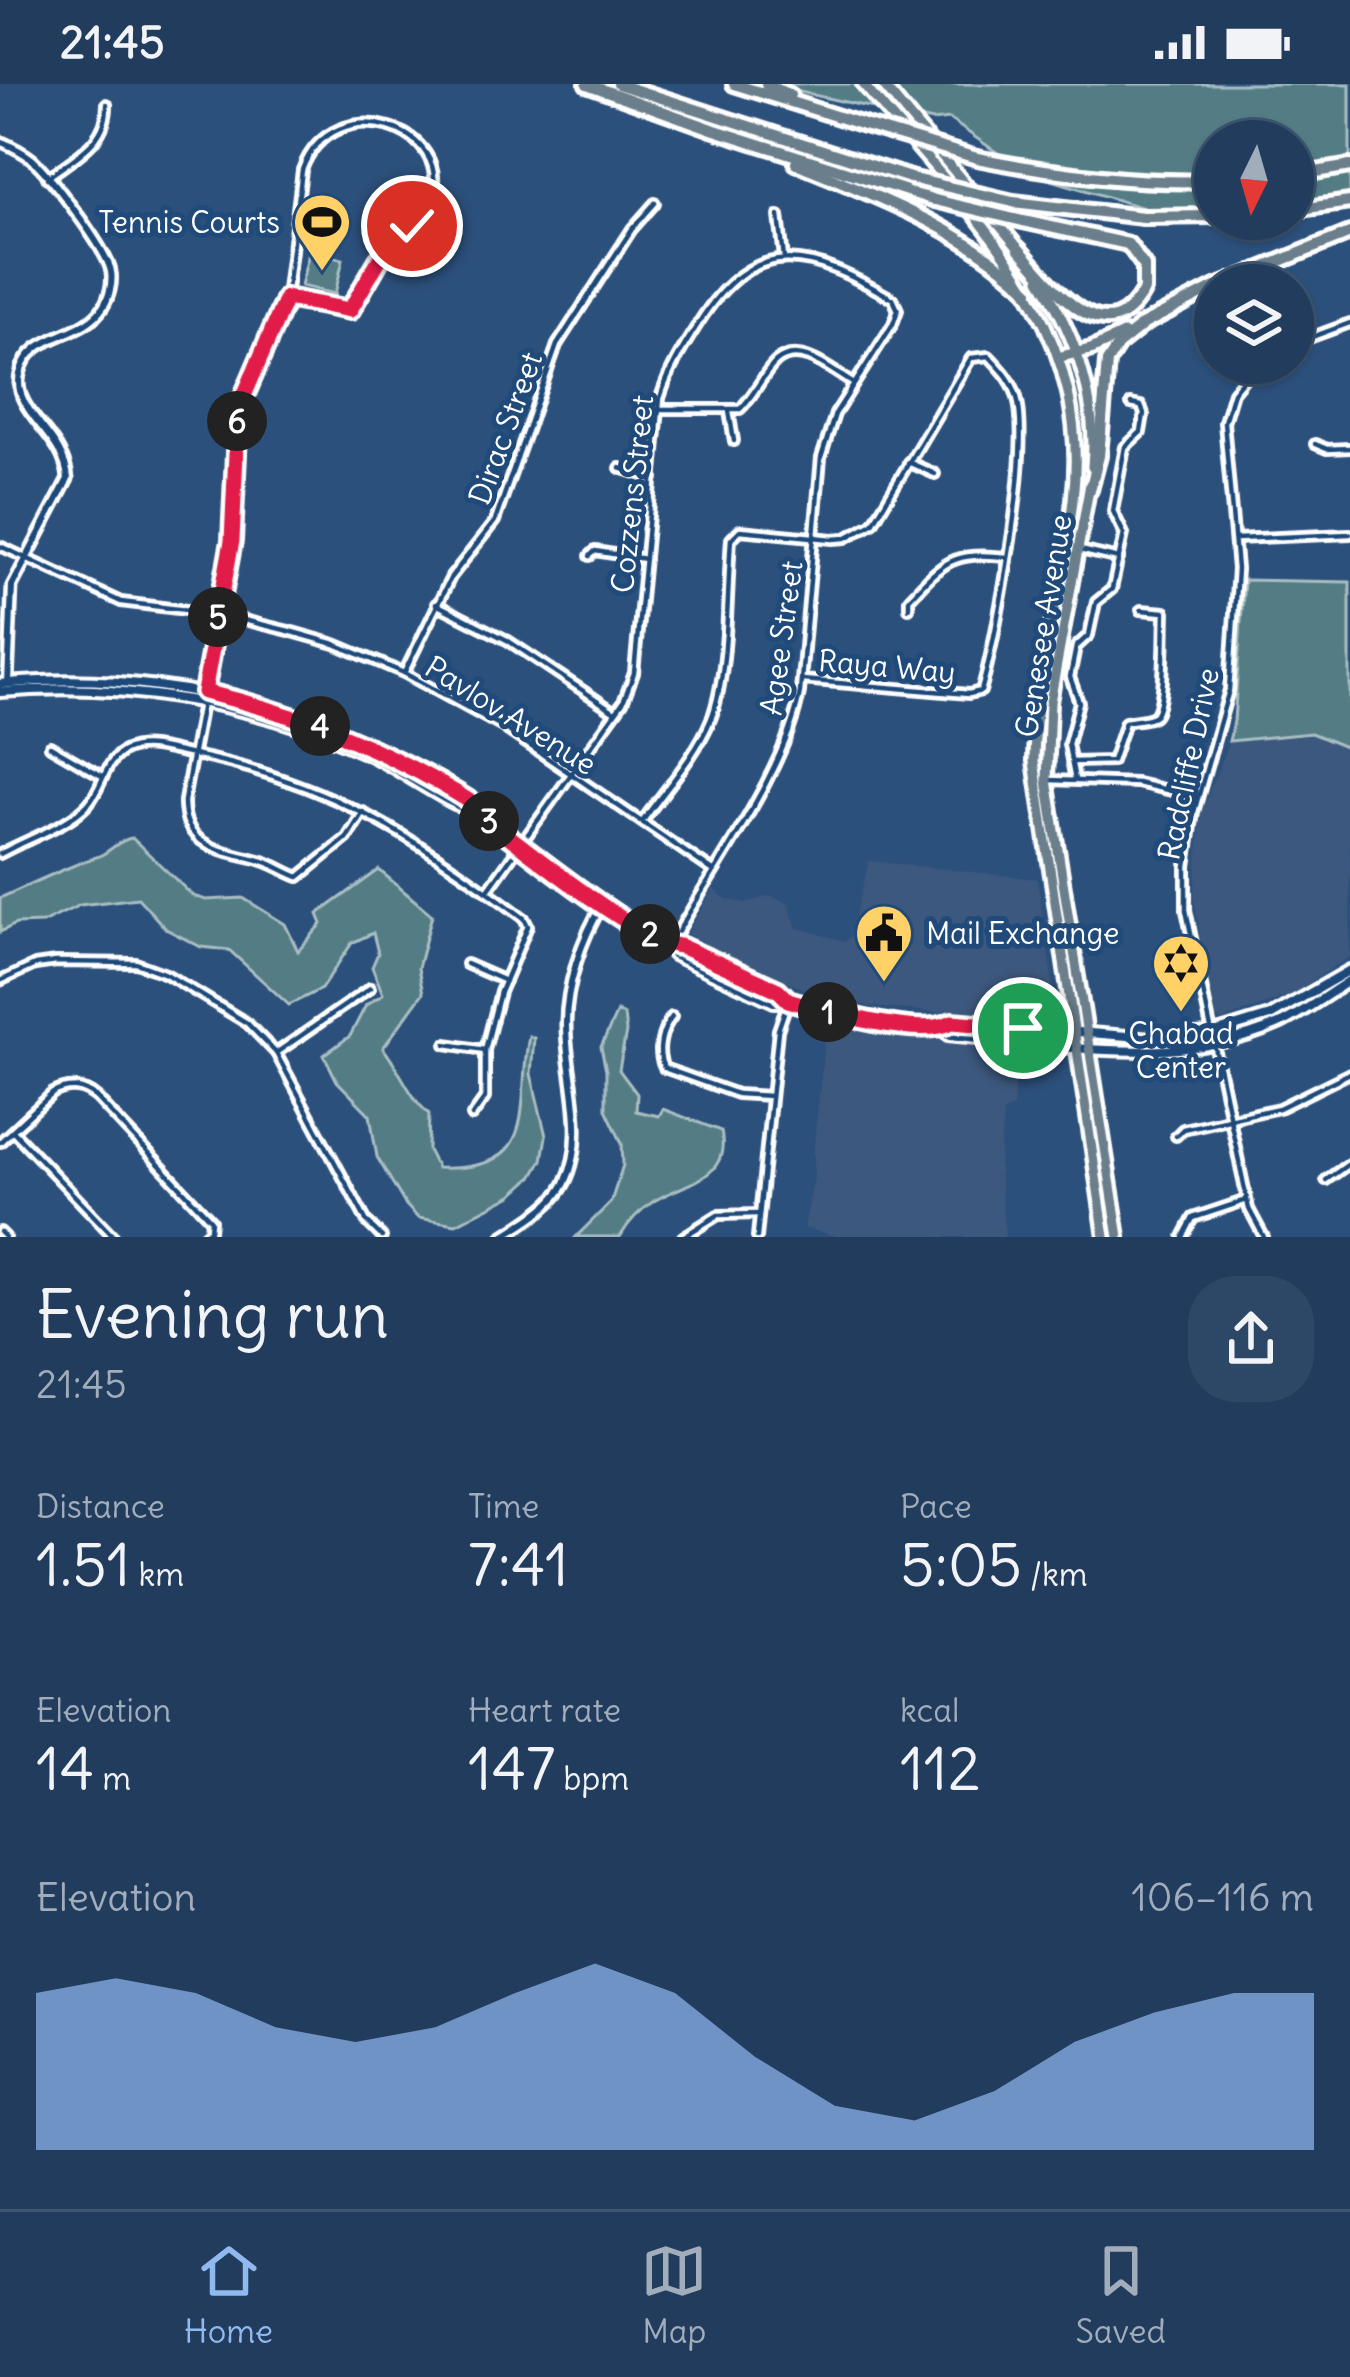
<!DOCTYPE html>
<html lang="en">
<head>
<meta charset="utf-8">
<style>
	:root { --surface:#213c5d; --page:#2d4766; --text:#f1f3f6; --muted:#a2adbc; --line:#3e5672; --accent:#90b9f0 }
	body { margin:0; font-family:Delius,sans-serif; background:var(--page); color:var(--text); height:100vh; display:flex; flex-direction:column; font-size:45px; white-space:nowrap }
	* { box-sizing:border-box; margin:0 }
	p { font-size:39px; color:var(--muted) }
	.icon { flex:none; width:66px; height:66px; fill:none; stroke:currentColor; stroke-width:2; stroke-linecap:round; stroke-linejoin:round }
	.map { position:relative; height:1153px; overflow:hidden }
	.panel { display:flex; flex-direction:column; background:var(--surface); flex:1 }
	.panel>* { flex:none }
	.needle { width:78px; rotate:185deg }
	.tools { position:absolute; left:1194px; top:36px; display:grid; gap:24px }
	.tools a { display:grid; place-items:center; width:120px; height:120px; border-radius:50%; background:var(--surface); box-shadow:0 3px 9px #0004,0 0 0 3px var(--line); font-size:60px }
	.pin { position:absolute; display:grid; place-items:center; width:102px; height:102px; color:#fff; margin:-51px; border:6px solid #fff; border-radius:50%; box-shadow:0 3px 12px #0007 }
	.km { position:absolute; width:60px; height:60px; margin:-30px; border-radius:50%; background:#222; color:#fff; font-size:33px; line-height:60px; text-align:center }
	.round { display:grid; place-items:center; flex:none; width:126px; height:126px; border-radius:48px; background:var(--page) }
	.head { display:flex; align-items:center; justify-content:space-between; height:204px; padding:0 36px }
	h1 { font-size:66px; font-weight:600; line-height:90px }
	.stats { display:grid; grid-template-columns:repeat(3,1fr); gap:18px; height:204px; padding:12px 36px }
	.stats div { display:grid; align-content:center }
	.stats b { font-size:60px; font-weight:600 }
	.stats small { font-size:33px; font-weight:400 }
	.stats p { font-size:33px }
	.chart { height:336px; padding:24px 36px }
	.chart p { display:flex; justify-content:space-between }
	.chart svg { width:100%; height:216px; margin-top:12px; fill:var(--accent); opacity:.7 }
	.status { display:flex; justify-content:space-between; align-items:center; height:84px; padding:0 60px; background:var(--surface); direction:ltr }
	.status svg { height:33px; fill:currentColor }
	.dock { display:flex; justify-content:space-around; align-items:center; height:168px; border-top:3px solid var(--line); background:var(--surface); font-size:33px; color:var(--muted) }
	.dock a { display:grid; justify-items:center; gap:6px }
	.dock .current { color:var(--accent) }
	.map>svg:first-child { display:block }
</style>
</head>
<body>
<div class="status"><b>21:45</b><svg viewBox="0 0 49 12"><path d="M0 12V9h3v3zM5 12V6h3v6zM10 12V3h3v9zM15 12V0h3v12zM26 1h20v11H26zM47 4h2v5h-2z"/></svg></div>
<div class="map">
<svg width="1350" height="1153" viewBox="0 0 1350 1153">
	<rect width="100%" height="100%" fill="#2c507c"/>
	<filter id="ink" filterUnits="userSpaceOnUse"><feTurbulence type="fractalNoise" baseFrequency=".00833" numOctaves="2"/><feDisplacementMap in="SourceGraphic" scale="24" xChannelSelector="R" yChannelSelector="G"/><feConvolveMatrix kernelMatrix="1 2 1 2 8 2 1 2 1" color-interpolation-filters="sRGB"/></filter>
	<g filter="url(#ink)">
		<!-- built -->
		<g fill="#3c587e">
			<polygon points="1311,649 1350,665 1350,872 1292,910 1221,937 1214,933 1194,815 1202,727 1229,657"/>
			<polygon points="869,777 1037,795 1058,935 1051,938 873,923 816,909 744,881 687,850 714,805 726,815 745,819 770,812 788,819 797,844 845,857 850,853"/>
			<polygon points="826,944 1018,965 1013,1023 1003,1029 999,1084 1005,1153 841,1153 804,1144 814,1093 814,1060"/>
		</g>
		<!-- green -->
		<g fill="#537c84" stroke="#a9bec2" stroke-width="3">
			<polygon points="763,0 1350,0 1350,126 1293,134 1293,57 1215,57 1215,135 1280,135 1193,139 1025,88 949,35 932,37"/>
			<polygon points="309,167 343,175 335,210 301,202"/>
			<polygon points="1244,496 1350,498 1350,665 1311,649 1229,657 1234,637"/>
			<path d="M132,754l61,58 13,4 37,-2 42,26 13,27 24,-27 -4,-10 61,-44 53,45 -14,53 5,25 -40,55c17,21 26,49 46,66l-1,36 9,18c107,4 78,-62 92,-132l5,2 -3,36 15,62 -4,24 -9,16 -21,19 -56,29 -38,-6 -13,-14 -28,-47 -7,-42 -33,-34 -13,-26 26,-19 16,-31 17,-11 -11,-27 6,-14 -5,-20 -21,10 -31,46 -32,16 -60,-55 -28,-3 -35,-18 -28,-31 -58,7 -38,18 -26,1 -16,8v-34c33,-15 64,-30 99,-42 12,-5 19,-16 33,-18z"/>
			<path d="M617,928l7,3 2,17 -7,38 18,24 -1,17 23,5 4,-7 58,22c10,49 -35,50 -67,70 -14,9 -26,22 -34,36h-44l35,-35 12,-37 -1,-22 -16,-34v-38l-5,-24z"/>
		</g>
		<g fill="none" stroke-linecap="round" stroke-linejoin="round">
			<defs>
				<g id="minor">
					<path d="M47,94c28,-21 61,-36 60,-74"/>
					<polyline points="779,132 784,174"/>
					<path d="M286,214l58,12 11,-3c9,-16 16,-35 27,-50 14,-19 40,-33 48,-56 28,-73 -97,-115 -128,-31l-16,128 -48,112 -6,131 -48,260c-1,50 43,49 79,60 13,4 24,12 36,16l48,-39 16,-26"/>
					<polyline points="1293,260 1350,239"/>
					<polyline points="1257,279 1233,308 1224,338 1237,485 1229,606 1194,728 1186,782 1186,826 1249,1125 1264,1153"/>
					<path d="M659,325h81c15,-14 22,-34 36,-47 24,-21 57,10 78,22"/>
					<polyline points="729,327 734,357"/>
					<polyline points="1315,360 1327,365 1350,364"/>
					<polyline points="908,378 935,390"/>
					<polyline points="620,384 653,394"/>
					<polyline points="1236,455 1350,450"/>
					<polyline points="0,462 121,518 219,530 289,547 335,560 404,589 501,642 712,786"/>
					<polyline points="1080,466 1119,475"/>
					<polyline points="590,472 595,467 645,475"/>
					<polyline points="436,520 507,556 615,628"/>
					<path d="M909,524v-9c35,-38 44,-48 98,-42"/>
					<polyline points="404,589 451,493 495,437 557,261 632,145 655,119"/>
					<polyline points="50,662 102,692"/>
					<path d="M1072,678l40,-1 13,-39c7,-2 25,-2 30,-7 11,-12 9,-84 10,-103l-24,-2"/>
					<polyline points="1049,696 1137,699 1198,713"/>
					<polyline points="1075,696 1068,660 1079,618 1070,593 1076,563 1089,551 1096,518 1112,505 1124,450 1113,427 1125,363 1141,348 1144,330 1141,322 1131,320"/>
					<path d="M642,738c23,-33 54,-66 69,-103 18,-46 16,-129 20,-180l9,-9 93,9 13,-1 27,-15 98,-165 18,-2c11,12 22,22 27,38 17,49 -19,243 -35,297l-12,3 -167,-14"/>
					<path d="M0,770c27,-15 68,-28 88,-50 15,-17 16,-42 36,-53 19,-10 44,-1 64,3 137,26 227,82 336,164l4,8 -28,66 -15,58v48l-13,18"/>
					<path d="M487,807l136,-189 11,-29 26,-275c9,-28 22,-49 38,-74 57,-92 114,-72 195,-25l5,11 -5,14 -58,90 -14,44 -21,234c-14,80 -90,180 -130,254"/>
					<polyline points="466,880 505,897"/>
					<polyline points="0,897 35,881 56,878 136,879 166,890 247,939 276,969 367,1138 382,1153"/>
					<path d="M672,933c-11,14 -16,35 -8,51l73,26 34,2"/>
					<polyline points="446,960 485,966"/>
					<polyline points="276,969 370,904"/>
					<polyline points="14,1048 114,1153"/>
					<polyline points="1176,1052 1183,1045 1279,1024 1350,989"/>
					<path d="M0,1058l53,-49c17,-8 30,-7 44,5l114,122 -1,10 -8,7"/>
					<polyline points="1326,1096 1350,1079"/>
					<polyline points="0,1148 5,1153"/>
					<polyline points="683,1153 718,1131 759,1130"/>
					<polyline points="757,1153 778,946 788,917"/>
					<polyline points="1183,1153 1193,1134 1247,1116"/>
				</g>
				<g id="tertiary">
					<path d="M0,57c11,5 22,10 32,18 17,15 76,92 79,113 2,11 -2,26 -8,35 -20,32 -74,25 -83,67 -9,38 45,60 48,105l-56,107 -4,97"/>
					<path d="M502,1153c21,-14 51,-30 63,-54 24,-48 2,-105 1,-156 -1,-39 16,-91 37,-123"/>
				</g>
				<g id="secondary">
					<path d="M0,600c171,-18 336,31 479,123l1,7 123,90 58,37 118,49 9,11"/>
					<path d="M0,608c124,-11 253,11 367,62 30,13 87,55 113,60"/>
					<polyline points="670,862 673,871 774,918 788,917 830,928 927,943 942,944 952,938 1152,954 1211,950 1270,932 1350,886"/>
					<path d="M942,944l6,7c109,10 228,35 331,-11 25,-12 48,-29 71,-44"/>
				</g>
				<g id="primary">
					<path d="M863,0c106,127 231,235 210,416 -10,88 -38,173 -39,261l71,476"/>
					<polyline points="882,0 1020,166"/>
					<path d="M1040,195c36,57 58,120 52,188"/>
					<polyline points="1090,400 1050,618 1047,696 1119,1153"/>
				</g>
				<g id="motorway">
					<polyline points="587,0 715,46 935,116"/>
					<polyline points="618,0 910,94"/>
					<polyline points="734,0 864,41"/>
					<polyline points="766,0 790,11"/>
					<path d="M977,74c79,16 157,26 238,23"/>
					<path d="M796,79c81,33 169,66 233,128"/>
					<polyline points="1293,92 1350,82"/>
					<polyline points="1013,118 1143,133 1215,132"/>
					<polyline points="1293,126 1350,118"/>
					<path d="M1018,164c32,34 86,114 126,42v-24l-16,-22 -105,-23"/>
					<polyline points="1221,201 1350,149"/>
					<polyline points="1140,242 1215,203"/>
					<polyline points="1059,273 1092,265 1124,250"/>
					<polyline points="1090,406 1099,372 1107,278 1118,261 1143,241"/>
				</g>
			</defs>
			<!-- minor casing -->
			<use href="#minor" stroke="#fff" stroke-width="14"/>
			<!-- tertiary casing -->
			<use href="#tertiary" stroke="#fff" stroke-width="15"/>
			<!-- secondary casing -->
			<use href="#secondary" stroke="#fff" stroke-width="16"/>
			<!-- primary casing -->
			<use href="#primary" stroke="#fff" stroke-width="18"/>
			<!-- motorway casing -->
			<use href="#motorway" stroke="#fff" stroke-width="20"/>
			<!-- minor -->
			<use href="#minor" stroke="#1f4a7a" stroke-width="4.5"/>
			<!-- tertiary -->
			<use href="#tertiary" stroke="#1f4a7a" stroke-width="6"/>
			<!-- secondary -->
			<use href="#secondary" stroke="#1f4a7a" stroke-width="8"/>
			<!-- primary -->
			<use href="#primary" stroke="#6b7e8b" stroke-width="9"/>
			<!-- motorway -->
			<use href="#motorway" stroke="#6b7e8b" stroke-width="10"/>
			<defs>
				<g id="motorway-bridge">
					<polyline points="864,41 977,74"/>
					<polyline points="910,94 1013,118"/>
					<polyline points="935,116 1023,137"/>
				</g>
			</defs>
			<!-- motorway-bridge casing -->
			<use href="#motorway-bridge" stroke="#fff" stroke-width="20" stroke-linecap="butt"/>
			<!-- motorway-bridge -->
			<use href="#motorway-bridge" stroke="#6b7e8b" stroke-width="10"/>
		</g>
	</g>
	<g fill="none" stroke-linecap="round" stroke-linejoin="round" filter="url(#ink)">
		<defs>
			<path id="route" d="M412,142l-33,34 -29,50 -64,-12 -48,112 -6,131 -28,151c100,23 189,60 275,115l1,7c34,26 165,132 200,132l98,44 10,10c35,10 133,40 164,22l71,6"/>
		</defs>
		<!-- route casing -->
		<use href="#route" stroke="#fff" stroke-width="24"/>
		<!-- route -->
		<use href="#route" stroke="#e11d48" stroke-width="15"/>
	</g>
	<!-- icons -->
	<defs>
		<symbol id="stadium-pin" viewBox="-11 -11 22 30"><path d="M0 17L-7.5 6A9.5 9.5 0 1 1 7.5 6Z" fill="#ffd166" stroke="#1f4a7a"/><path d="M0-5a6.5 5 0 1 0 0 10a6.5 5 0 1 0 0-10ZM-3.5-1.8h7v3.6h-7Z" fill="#111"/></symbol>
		<symbol id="civic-pin" viewBox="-11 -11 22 30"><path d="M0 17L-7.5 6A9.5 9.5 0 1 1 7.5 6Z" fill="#ffd166" stroke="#1f4a7a"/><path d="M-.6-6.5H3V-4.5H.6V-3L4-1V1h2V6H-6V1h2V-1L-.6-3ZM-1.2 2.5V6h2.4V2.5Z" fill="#111"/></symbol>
		<symbol id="synagogue-pin" viewBox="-11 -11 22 30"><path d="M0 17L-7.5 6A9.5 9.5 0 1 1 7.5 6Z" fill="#ffd166" stroke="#1f4a7a"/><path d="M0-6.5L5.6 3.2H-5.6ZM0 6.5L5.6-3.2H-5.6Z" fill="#111"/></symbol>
	</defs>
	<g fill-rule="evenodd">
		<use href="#stadium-pin" x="289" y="105" width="66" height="90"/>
		<use href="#civic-pin" x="851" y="816" width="66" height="90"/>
		<use href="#synagogue-pin" x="1148" y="846" width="66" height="90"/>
	</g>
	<g text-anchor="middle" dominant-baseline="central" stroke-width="10" stroke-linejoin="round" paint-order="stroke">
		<!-- poi labels -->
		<g font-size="30" fill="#fff" stroke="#1f4a7a" text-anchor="end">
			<text x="280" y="138">Tennis Courts</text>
			<text x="926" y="849" text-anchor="start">Mail Exchange</text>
			<text x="1181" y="949" text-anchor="middle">Chabad<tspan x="1181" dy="34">Center</tspan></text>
		</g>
		<!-- street labels -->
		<g font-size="30" fill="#fff" stroke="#1f4a7a">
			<text transform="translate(505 344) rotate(-70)">Dirac Street</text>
			<text transform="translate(632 410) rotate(-84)">Cozzens Street</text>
			<text transform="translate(1043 542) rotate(-81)">Genesee Avenue</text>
			<text transform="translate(781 554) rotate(-82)">Agee Street</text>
			<text transform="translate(887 582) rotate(5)">Raya Way</text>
			<text transform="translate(511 631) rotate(32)">Pavlov Avenue</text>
			<text transform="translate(1188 680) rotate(-78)">Radcliffe Drive</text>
		</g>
	</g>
</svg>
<div class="tools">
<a><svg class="needle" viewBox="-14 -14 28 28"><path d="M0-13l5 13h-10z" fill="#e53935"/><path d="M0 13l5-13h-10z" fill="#a2adbc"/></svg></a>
<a><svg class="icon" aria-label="layers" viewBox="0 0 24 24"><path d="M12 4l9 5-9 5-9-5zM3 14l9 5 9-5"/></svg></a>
</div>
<div class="pin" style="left:1023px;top:944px;background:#1e9e55"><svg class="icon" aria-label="arrive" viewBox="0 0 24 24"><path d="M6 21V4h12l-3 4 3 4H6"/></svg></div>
<div class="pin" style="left:412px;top:142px;background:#d93025"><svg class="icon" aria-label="check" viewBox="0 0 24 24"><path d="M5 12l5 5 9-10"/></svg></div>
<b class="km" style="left:828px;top:928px">1</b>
<b class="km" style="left:650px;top:850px">2</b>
<b class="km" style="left:489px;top:737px">3</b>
<b class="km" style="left:320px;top:642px">4</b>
<b class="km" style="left:218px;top:533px">5</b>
<b class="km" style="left:237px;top:337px">6</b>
</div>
<section class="panel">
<div class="head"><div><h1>Evening run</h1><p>21:45</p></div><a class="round"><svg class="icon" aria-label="share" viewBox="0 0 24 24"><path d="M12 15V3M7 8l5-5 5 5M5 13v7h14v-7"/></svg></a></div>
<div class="stats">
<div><p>Distance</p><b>1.51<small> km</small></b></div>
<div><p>Time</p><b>7:41</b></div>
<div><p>Pace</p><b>5:05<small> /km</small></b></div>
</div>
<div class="stats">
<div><p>Elevation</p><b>14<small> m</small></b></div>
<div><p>Heart rate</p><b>147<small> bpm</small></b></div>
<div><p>kcal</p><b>112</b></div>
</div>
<div class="chart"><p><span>Elevation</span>106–116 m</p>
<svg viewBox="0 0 160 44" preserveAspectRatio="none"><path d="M0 44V12L10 9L20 12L30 19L40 22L50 19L60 12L70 6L80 12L90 25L100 35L110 38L120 32L130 22L140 16L150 12L160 12V44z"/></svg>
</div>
</section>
<nav class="dock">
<a class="current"><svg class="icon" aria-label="home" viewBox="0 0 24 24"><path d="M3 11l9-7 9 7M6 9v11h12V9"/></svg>Home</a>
<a><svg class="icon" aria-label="map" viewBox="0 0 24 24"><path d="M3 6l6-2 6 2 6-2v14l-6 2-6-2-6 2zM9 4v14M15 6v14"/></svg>Map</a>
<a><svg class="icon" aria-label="saved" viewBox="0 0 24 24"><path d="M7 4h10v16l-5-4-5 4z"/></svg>Saved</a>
</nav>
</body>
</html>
